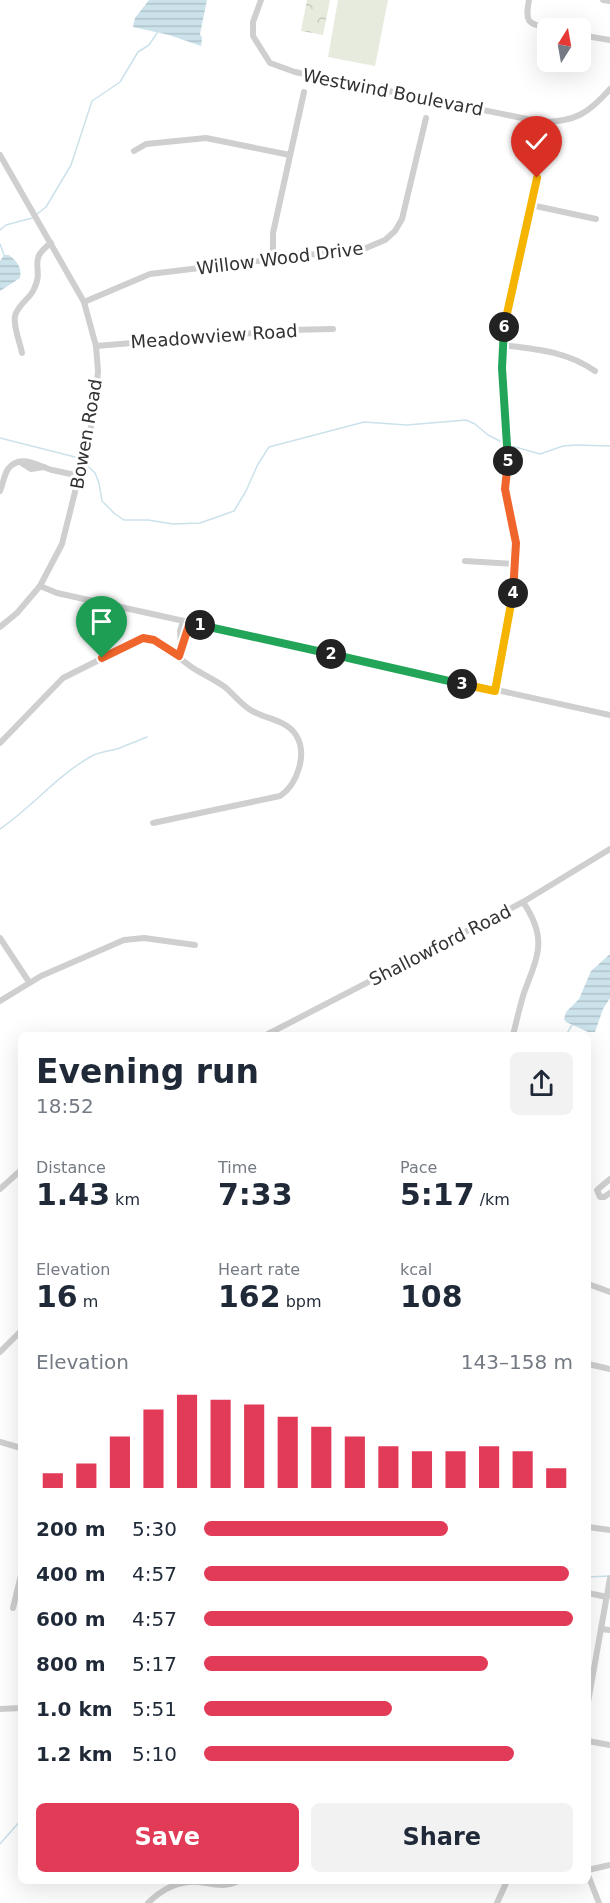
<!DOCTYPE html>
<html lang="en">
<head>
<meta charset="utf-8">
<style>
	:root { --surface:#fff; --page:#f2f2f3; --text:#1f2937; --muted:#747a83; --accent:#e23b58 }
	body { margin:0; font-family:"DejaVu Sans",sans-serif; background:var(--page); color:var(--text); height:100vh; display:flex; flex-direction:column; font-size:22px; white-space:nowrap }
	* { box-sizing:border-box; margin:0 }
	p { font-size:20px; color:var(--muted) }
	.icon { flex:none; width:33px; height:33px; fill:none; stroke:currentColor; stroke-width:2; stroke-linecap:round; stroke-linejoin:round }
	.map { position:relative; flex:1; overflow:hidden }
	.drawer { position:absolute; left:18px; top:1032px; width:573px; height:852px; display:flex; flex-direction:column; background:var(--surface); border-radius:9px; box-shadow:0 6px 24px #0002 }
	.drawer>* { flex:none }
	.needle { width:39px; rotate:11deg }
	.tools { position:absolute; left:537px; top:18px; display:grid; gap:12px }
	.tools a { display:grid; place-items:center; width:54px; height:54px; border-radius:9px; background:var(--surface); box-shadow:0 6px 24px #0002; font-size:30px }
	.pin { position:absolute; display:grid; place-items:center; width:51px; height:51px; color:#fff; margin:-62px -26px; border-radius:50% 50% 50% 0; rotate:-45deg; box-shadow:0 0 6px #0007 }
	.pin .icon { rotate:45deg }
	.km { position:absolute; width:30px; height:30px; margin:-15px; border-radius:50%; background:#222; color:#fff; font-size:16px; line-height:30px; text-align:center }
	.round { display:grid; place-items:center; flex:none; width:63px; height:63px; border-radius:9px; background:var(--page) }
	.headline { display:flex; align-items:center; justify-content:space-between; height:102px; padding:0 18px }
	h1 { font-size:33px; font-weight:600; line-height:45px }
	.metrics { display:grid; grid-template-columns:repeat(3,1fr); gap:9px; height:102px; padding:6px 18px }
	.metrics div { display:grid; align-content:center }
	.metrics b { font-size:30px; font-weight:600 }
	.metrics small { font-size:16px; font-weight:400 }
	.metrics p { font-size:16px }
	.chart { height:168px; padding:12px 18px }
	.chart p { display:flex; justify-content:space-between }
	.chart svg { width:100%; height:108px; margin-top:6px; stroke:var(--accent); stroke-width:6 }
	.button { display:flex; gap:12px; margin-top:auto; padding:12px 18px }
	.button a { flex:1; height:69px; border-radius:9px; background:var(--accent); color:#fff; font-size:24px; font-weight:600; line-height:69px; text-align:center }
	.button a+a { background:var(--page); color:var(--text) }
	ul { padding:0 18px; list-style:none; font-size:20px }
	li { display:grid; grid-template-columns:96px 72px 1fr; align-items:center; height:45px }
	li i { height:15px; border-radius:8px; background:var(--accent) }
	.map>svg:first-child { display:block }
</style>
</head>
<body>
<div class="map">
<svg width="610" height="1903" viewBox="0 0 610 1903">
	<defs>
		<pattern id="forest-crowns" width="20" height="18" patternUnits="userSpaceOnUse" patternTransform="scale(1.5)"><rect width="20" height="18" fill="#e6ebde"/><path d="M2 6a3 3 0 1 1 6 0M12 15a3 3 0 1 1 6 0" fill="none" stroke="#c6cabf"/></pattern>
		<pattern id="water-rules" width="6" height="5" patternUnits="userSpaceOnUse" patternTransform="scale(1.5)"><rect width="6" height="5" fill="#cbe2eb"/><path d="M0 2.5h6" fill="none" stroke="#afc2ca"/></pattern>
	</defs>
	<rect width="100%" height="100%" fill="#fff"/>
	<!-- forest -->
	<polygon fill="url(#forest-crowns)" points="307,0 330,0 323,35 301,31"/>
	<!-- garden -->
	<polygon fill="#e6ebde" points="338,0 388,0 375,66 328,57"/>
	<!-- water -->
	<g fill="url(#water-rules)">
		<polygon points="149,0 207,0 200,34 202,38 201,46 169,35 133,27 135,18"/>
		<path d="M4,255h5c8,7 13,11 11,23l-20,13v-30z"/>
		<polygon points="610,954 610,998 603,1009 595,1032 588,1032 566,1022 564,1019 566,1012 579,999 591,971"/>
	</g>
	<g fill="none" stroke-linecap="round" stroke-linejoin="round">
		<!-- stream -->
		<g stroke="#cbe2eb" stroke-width="1.5">
			<polyline points="36,215 46,207 71,165 92,101 120,82 138,52 149,45 157,33"/>
			<polyline points="0,230 6,225 32,218"/>
			<polyline points="0,244 4,255"/>
			<polyline points="0,438 75,457 81,460"/>
			<polyline points="512,446 540,454 563,446 576,445 610,446"/>
			<polyline points="85,463 95,473 99,483 102,501 115,514 124,520 148,520 173,524 200,523 234,511 246,491 258,464 269,447 364,422 407,425 466,420 475,424 488,435 504,443"/>
			<path d="M0,829c32,-22 57,-53 90,-72 8,-5 18,-6 27,-8 10,-4 20,-8 30,-12"/>
			<polyline points="566,1035 572,1025"/>
			<polyline points="588,1577 609,1576"/>
			<polyline points="0,1844 21,1820"/>
		</g>
		<!-- minor -->
		<g stroke="#cfcfcf" stroke-width="6">
			<path d="M261,0l-8,22v14l17,27 25,9 247,50c33,0 47,-9 68,-33"/>
			<path d="M529,0c-4,22 -2,24 20,28"/>
			<polyline points="603,0 610,1"/>
			<polyline points="580,35 610,40"/>
			<polyline points="134,151 146,144 206,138 290,155"/>
			<polyline points="0,155 84,302 96,346 98,371 96,397 90,432 62,544 40,586 17,613 0,627"/>
			<polyline points="531,205 596,219"/>
			<polyline points="273,260 273,233 304,92"/>
			<polyline points="84,302 150,274 366,248 385,240 395,231 402,219 426,118"/>
			<path d="M502,345c34,4 64,6 93,26"/>
			<polyline points="96,346 290,330 333,329"/>
			<path d="M22,353c-2,-11 -9,-26 -7,-37 3,-12 15,-17 19,-27 11,-21 -8,-28 17,-46"/>
			<polyline points="20,462 31,469 44,467"/>
			<path d="M0,491c3,-7 4,-16 8,-22 12,-16 30,-3 44,1 9,2 19,4 28,6"/>
			<polyline points="465,561 516,564"/>
			<polyline points="40,586 57,593 610,715"/>
			<polyline points="181,646 180,631 183,621"/>
			<polyline points="179,656 188,633 190,622"/>
			<polyline points="495,691 516,564 515,531 505,489 509,452 502,368 502,345 505,322 542,153"/>
			<path d="M0,743l63,-65 80,-40c17,1 36,21 50,30 11,7 22,12 32,19 8,7 15,16 24,22 14,10 37,10 47,26 12,19 1,50 -16,61l-127,27"/>
			<polyline points="0,938 29,982"/>
			<polyline points="0,1001 41,976 124,940 144,938 195,945"/>
			<polyline points="266,1035 523,902 610,849"/>
			<path d="M513,1035c4,-15 7,-31 12,-45 14,-36 22,-53 -2,-88"/>
			<polyline points="610,1179 597,1190 600,1197 604,1197 610,1193"/>
			<polyline points="0,1189 21,1170"/>
			<polyline points="588,1284 610,1292"/>
			<polyline points="0,1352 21,1331"/>
			<polyline points="588,1364 610,1369"/>
			<polyline points="0,1442 21,1448"/>
			<polyline points="588,1527 610,1530"/>
			<polyline points="588,1593 607,1597"/>
			<polyline points="13,1608 21,1575"/>
			<polyline points="601,1629 610,1630"/>
			<polyline points="588,1702 610,1578"/>
			<polyline points="0,1709 21,1708"/>
			<polyline points="588,1741 610,1745"/>
			<polyline points="588,1870 610,1865"/>
			<polyline points="588,1875 599,1903"/>
			<path d="M148,1903c15,-15 31,-23 52,-21 13,2 26,6 38,-1"/>
			<polyline points="497,1903 507,1881"/>
		</g>
	</g>
	<g fill="none" stroke-linecap="round" stroke-linejoin="round">
		<defs>
			<polyline id="split-1" points="102,658 143,638 154,640 179,656 190,622 200,625"/>
			<polyline id="split-2" points="200,625 331,654"/>
			<polyline id="split-3" points="331,654 462,684"/>
			<polyline id="split-4" points="462,684 495,691 513,593"/>
			<polyline id="split-5" points="508,461 505,489 516,543 513,593"/>
			<polyline id="split-6" points="504,327 502,368 508,461"/>
			<polyline id="split-7" points="504,327 537,178"/>
		</defs>
		<!-- split-1 casing -->
		<use href="#split-1" stroke="#fff" stroke-width="12"/>
		<!-- split-2 casing -->
		<use href="#split-2" stroke="#fff" stroke-width="12"/>
		<!-- split-3 casing -->
		<use href="#split-3" stroke="#fff" stroke-width="12"/>
		<!-- split-4 casing -->
		<use href="#split-4" stroke="#fff" stroke-width="12"/>
		<!-- split-5 casing -->
		<use href="#split-5" stroke="#fff" stroke-width="12"/>
		<!-- split-6 casing -->
		<use href="#split-6" stroke="#fff" stroke-width="12"/>
		<!-- split-7 casing -->
		<use href="#split-7" stroke="#fff" stroke-width="12"/>
		<!-- split-1 -->
		<use href="#split-1" stroke="#f0652b" stroke-width="8"/>
		<!-- split-2 -->
		<use href="#split-2" stroke="#22a559" stroke-width="8"/>
		<!-- split-3 -->
		<use href="#split-3" stroke="#22a559" stroke-width="8"/>
		<!-- split-4 -->
		<use href="#split-4" stroke="#f5b400" stroke-width="8"/>
		<!-- split-5 -->
		<use href="#split-5" stroke="#f0652b" stroke-width="8"/>
		<!-- split-6 -->
		<use href="#split-6" stroke="#22a559" stroke-width="8"/>
		<!-- split-7 -->
		<use href="#split-7" stroke="#f5b400" stroke-width="8"/>
	</g>
	<g text-anchor="middle" dominant-baseline="central" stroke-width="6" stroke-linejoin="round" paint-order="stroke">
		<!-- street labels -->
		<g font-size="18" fill="#323232" stroke="#fff">
			<text transform="translate(393 92) rotate(11)">Westwind Boulevard</text>
			<text transform="translate(280 258) rotate(-7)">Willow Wood Drive</text>
			<text transform="translate(214 336) rotate(-4)">Meadowview Road</text>
			<text transform="translate(86 434) rotate(-80)">Bowen Road</text>
			<text transform="translate(440 945) rotate(-27)">Shallowford Road</text>
		</g>
	</g>
</svg>
<div class="tools">
<a><svg class="needle" viewBox="-14 -14 28 28"><path d="M0-13l5 13h-10z" fill="#e53935"/><path d="M0 13l5-13h-10z" fill="#747a83"/></svg></a>
</div>
<div class="pin" style="left:102px;top:658px;background:#1e9e55"><svg class="icon" aria-label="arrive" viewBox="0 0 24 24"><path d="M6 21V4h12l-3 4 3 4H6"/></svg></div>
<div class="pin" style="left:537px;top:178px;background:#d93025"><svg class="icon" aria-label="check" viewBox="0 0 24 24"><path d="M5 12l5 5 9-10"/></svg></div>
<b class="km" style="left:200px;top:625px">1</b>
<b class="km" style="left:331px;top:654px">2</b>
<b class="km" style="left:462px;top:684px">3</b>
<b class="km" style="left:513px;top:593px">4</b>
<b class="km" style="left:508px;top:461px">5</b>
<b class="km" style="left:504px;top:327px">6</b>
<section class="drawer">
<div class="headline"><div><h1>Evening run</h1><p>18:52</p></div><a class="round"><svg class="icon" aria-label="share" viewBox="0 0 24 24"><path d="M12 15V3M7 8l5-5 5 5M5 13v7h14v-7"/></svg></a></div>
<div class="metrics">
<div><p>Distance</p><b>1.43<small> km</small></b></div>
<div><p>Time</p><b>7:33</b></div>
<div><p>Pace</p><b>5:17<small> /km</small></b></div>
</div>
<div class="metrics">
<div><p>Elevation</p><b>16<small> m</small></b></div>
<div><p>Heart rate</p><b>162<small> bpm</small></b></div>
<div><p>kcal</p><b>108</b></div>
</div>
<div class="chart"><p><span>Elevation</span>143–158 m</p>
<svg viewBox="0 0 160 44" preserveAspectRatio="none"><path d="M5 44V38M15 44V34M25 44V23M35 44V12M45 44V6M55 44V8M65 44V10M75 44V15M85 44V19M95 44V23M105 44V27M115 44V29M125 44V29M135 44V27M145 44V29M155 44V36"/></svg>
</div>
<ul>
<li><b>200 m</b>5:30<i style="width:66%"></i></li>
<li><b>400 m</b>4:57<i style="width:99%"></i></li>
<li><b>600 m</b>4:57<i style="width:100%"></i></li>
<li><b>800 m</b>5:17<i style="width:77%"></i></li>
<li><b>1.0 km</b>5:51<i style="width:51%"></i></li>
<li><b>1.2 km</b>5:10<i style="width:84%"></i></li>
</ul>
<div class="button"><a>Save</a><a>Share</a></div>
</section>
</div>
</body>
</html>
